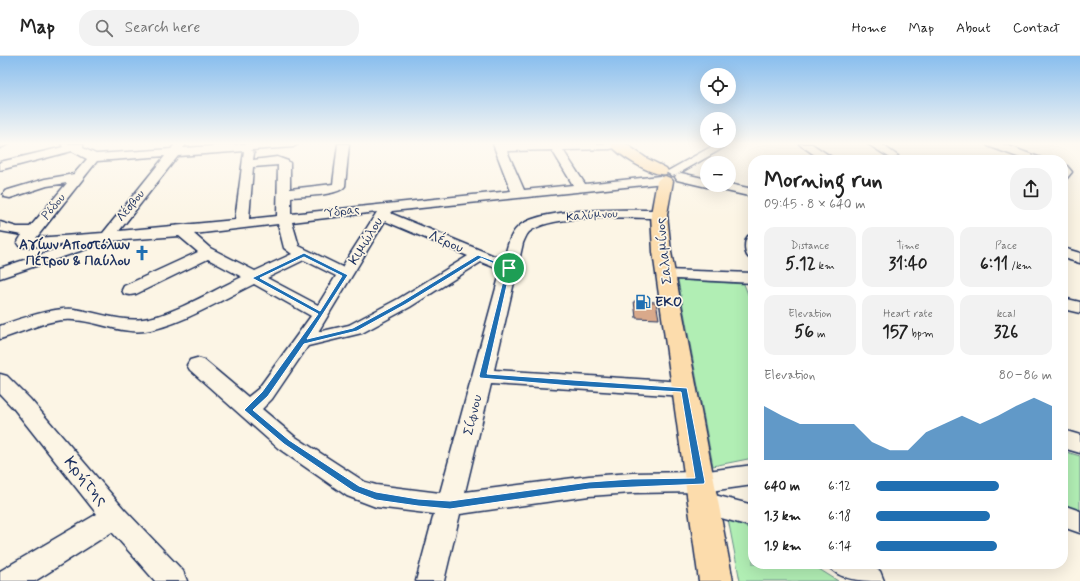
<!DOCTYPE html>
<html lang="en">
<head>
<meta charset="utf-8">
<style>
	:root { --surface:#fff; --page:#f2f2f2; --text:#222; --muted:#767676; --line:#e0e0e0; --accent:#1f6fb2 }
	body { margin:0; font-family:Mynerve,sans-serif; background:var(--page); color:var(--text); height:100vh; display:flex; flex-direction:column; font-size:15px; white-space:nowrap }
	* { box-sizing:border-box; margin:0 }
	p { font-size:13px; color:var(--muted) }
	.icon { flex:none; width:22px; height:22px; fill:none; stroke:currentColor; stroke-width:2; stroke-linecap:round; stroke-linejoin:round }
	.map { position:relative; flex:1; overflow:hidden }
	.drawer { position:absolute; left:748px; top:99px; width:320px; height:414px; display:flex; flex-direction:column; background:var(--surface); border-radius:16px; box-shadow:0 4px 16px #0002 }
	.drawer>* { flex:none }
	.fabs { position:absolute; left:700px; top:12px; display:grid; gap:8px }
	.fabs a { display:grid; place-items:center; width:36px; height:36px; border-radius:50%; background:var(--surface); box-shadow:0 4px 16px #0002; font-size:20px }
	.pin { position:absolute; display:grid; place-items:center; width:34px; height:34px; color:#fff; margin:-17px; border:2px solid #fff; border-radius:50%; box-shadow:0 1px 4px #0007 }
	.round { display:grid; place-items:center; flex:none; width:42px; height:42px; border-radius:16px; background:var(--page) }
	.overview { display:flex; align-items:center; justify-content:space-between; height:68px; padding:0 16px }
	h1 { font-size:22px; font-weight:700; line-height:30px }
	.stats { display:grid; grid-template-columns:repeat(3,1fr); gap:6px; height:68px; padding:4px 16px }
	.stats div { display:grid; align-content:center; border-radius:10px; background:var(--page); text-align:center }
	.stats b { font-size:17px; font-weight:700 }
	.stats small { font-size:11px; font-weight:400 }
	.stats p { font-size:11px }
	.chart { height:112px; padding:8px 16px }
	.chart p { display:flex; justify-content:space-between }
	.chart svg { width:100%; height:72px; margin-top:4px; fill:var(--accent); opacity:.7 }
	ul { padding:0 16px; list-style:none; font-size:13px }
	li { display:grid; grid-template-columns:64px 48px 1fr; align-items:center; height:30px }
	li i { height:10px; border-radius:5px; background:var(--accent) }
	header { display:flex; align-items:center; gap:24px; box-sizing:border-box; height:56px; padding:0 20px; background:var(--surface); border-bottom:1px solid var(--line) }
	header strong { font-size:19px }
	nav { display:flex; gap:22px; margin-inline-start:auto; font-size:14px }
	.search { width:280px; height:36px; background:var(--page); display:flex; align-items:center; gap:10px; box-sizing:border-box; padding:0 14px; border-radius:16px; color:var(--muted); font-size:15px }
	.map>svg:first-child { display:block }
</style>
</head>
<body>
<header>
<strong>Map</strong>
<div class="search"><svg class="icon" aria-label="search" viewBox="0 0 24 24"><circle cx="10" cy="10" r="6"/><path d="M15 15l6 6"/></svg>Search here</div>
<nav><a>Home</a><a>Map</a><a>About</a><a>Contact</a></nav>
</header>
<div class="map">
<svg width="1080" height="525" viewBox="0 0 1080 525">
	<rect width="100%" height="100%" fill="#fcf5e5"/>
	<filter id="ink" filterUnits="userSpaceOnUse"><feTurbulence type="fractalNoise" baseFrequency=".025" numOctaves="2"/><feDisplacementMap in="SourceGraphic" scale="8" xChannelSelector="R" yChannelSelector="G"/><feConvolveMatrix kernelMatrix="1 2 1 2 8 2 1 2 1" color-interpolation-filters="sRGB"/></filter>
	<g filter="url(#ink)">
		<!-- green -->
		<g fill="#b1eeb4" stroke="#668e89">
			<polygon points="678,224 744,228 753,251 753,402 713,410"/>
			<polygon points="1063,395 1080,400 1080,455 1063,449"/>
			<polygon points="728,463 753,474 753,508 811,508 838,525 740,525"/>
		</g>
		<!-- building -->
		<polygon fill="#d9a98b" stroke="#1b2f5e" points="634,245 656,246 659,263 636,262"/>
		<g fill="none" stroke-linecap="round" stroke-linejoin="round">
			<defs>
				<g id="minor">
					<polygon points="0,88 9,88 0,92"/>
					<path d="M61,88h22v4l13,6 75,-5 4,-5h11l-3,4 60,-4h55l-5,3 -42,3 3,3 -1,7 24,-3 11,4 2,2v26l43,-5 5,-40h11l-4,42c-6,10 -42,10 -54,11v17l220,-23 -18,-47h121l2,2 -2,2 -4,1 -47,1 22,34 75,-8 6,4 -2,3 -272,28 -2,2 114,47c3,-11 5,-25 14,-33 24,-21 109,-17 141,-17l5,1 2,3 -2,3 -5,1c-30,0 -107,-5 -130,14 -3,3 -4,7 -6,11l-29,127 190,12 7,2 3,5 -3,5 -7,2 -193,-12 -26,108 124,-16 43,-3 68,-1 53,-7v20l-50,7 50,13v22l-60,-17 -4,-8 4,-8 7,-2 -68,1 -43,3 -129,18 -16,67h-28l18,-67 -58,-7 -29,-11 -69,-48 -88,-78 -3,-5 3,-5 7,-2 7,2 44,37 10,-8 53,-73 -57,-32c-31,15 -75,42 -109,47 -24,3 -48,-10 -72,-11 -25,-2 -50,13 -73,19v-13c18,-7 55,-19 74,-17 22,3 47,13 69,10 26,-2 73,-30 99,-42l-34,-18 -72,35 -6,1 -6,-1 -2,-4 2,-4 74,-34 -19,-16 -69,5 -110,37v-10l72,-24 -48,3 -5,-1 -2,-3 5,-8 -22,-4v-9l17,5h13l37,-44 -20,3 -37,12 -5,-1 -2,-3 2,-3 40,-12 29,-5 13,-15 -15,-8 -72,19v-8l63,-15zM552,94l21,35 -49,5 -17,-39zM244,95l-9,69 -116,11 59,-75zM165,100l-62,77 -67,5 61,-77zM278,109l-1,51 -28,3 4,-52zM377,156l-35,55 -43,-21 -7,-24zM385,165l83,35 -70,43 -49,26 -31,7zM278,168l6,24 8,6 -37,17 -45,-23 -16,-14zM304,204l32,16 -18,29 -51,-27zM481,206l20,8 -61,223 -64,-8 -11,-3 -71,-46 -32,-27 10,-10 36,-53 54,-13 48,-26z"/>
					<polygon points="716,88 730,88 676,119 672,120 666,116"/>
					<polygon points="799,88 812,88 836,104 822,104"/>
					<polygon points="868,88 881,88 898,100 892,103"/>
					<polygon points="987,88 1003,88 1041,102 1043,104 1026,104 988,90"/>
					<polygon points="1063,109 1067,110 1072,116 1067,122 1063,123"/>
					<polygon points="681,117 707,123 707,129 729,128 753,133 753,141 713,132 711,130 707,131 677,124 675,121 677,118"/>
					<path d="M753,179v24l-5,-2c-4,-5 -4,-16 0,-21z"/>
					<polygon points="1063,192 1080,197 1080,207 1063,202"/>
					<polygon points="665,214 753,217 753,227 659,222 657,219 659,216"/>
					<polygon points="1063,242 1080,246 1080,257 1063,253"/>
					<polygon points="0,318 7,320 30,343 124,453 183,515 187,525 155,525 112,476 35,525 0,525 0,515 97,458 14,353 0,338"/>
					<polygon points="1063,374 1080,379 1080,397 1063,392"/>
					<polygon points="1063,449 1080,455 1080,477 1063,471"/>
					<path d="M827,508h40l13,7 4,10c-22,0 -46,0 -57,-17z"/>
				</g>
				<g id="major">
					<path d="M610,88h16l20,14 20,10 2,3 -2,3c-13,3 -48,-19 -56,-30z"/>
					<polygon points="665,120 670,122 673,125 667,158 671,196 733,525 699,525 653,196 651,158 657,125 660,122"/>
				</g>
			</defs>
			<!-- minor casing -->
			<use href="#minor" stroke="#1b2f5e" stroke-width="3"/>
			<!-- major casing -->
			<use href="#major" stroke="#1b2f5e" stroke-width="3"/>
			<!-- minor -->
			<use href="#minor" fill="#fcf5e5" fill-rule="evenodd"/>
			<!-- major -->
			<use href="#major" fill="#fcdcac" fill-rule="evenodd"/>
		</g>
	</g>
	<!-- sky -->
	<linearGradient id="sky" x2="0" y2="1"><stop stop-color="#89beee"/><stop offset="0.54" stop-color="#fefaf3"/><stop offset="1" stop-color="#fefaf3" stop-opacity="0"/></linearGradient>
	<rect width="1080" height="162" fill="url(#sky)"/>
	<!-- route -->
	<path fill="#1f6fb2" stroke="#fff" fill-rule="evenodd" d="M304,197l44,22 -41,64 46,-11 48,-26 77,-47 33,12 -24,107 200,14 18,94 -1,2 -115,5 -139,20 -32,-3 -42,-6 -23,-9 -69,-47 -40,-34 18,-18 56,-78 -66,-36zM304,201l38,19 -22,35 -60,-33zM481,202l25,11 -27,107 1,2 92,8 109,6 14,86 -63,1 -43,3 -139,19 -32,-2 -42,-7 -17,-6 -70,-46 -36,-30 15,-14 36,-52 53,-13 49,-27z"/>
	<!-- icons -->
	<defs>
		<symbol id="church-bare" viewBox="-9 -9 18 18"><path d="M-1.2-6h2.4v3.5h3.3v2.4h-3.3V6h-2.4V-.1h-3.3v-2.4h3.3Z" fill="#1f6fb2" stroke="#fcf5e5" stroke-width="2.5" paint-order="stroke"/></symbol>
		<symbol id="fuel-bare" viewBox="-9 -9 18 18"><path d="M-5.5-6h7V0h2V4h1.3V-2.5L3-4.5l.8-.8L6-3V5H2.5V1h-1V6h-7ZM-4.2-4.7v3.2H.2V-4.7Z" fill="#1f6fb2" stroke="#fcf5e5" stroke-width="2.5" paint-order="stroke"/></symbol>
	</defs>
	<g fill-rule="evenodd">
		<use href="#church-bare" x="131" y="186" width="22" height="22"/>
		<use href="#fuel-bare" x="632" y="235" width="22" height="22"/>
	</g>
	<g text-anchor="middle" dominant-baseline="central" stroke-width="3.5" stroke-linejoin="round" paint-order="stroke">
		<!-- far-street labels -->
		<g font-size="12" fill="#1b2f5e" stroke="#fcf5e5">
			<text transform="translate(131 150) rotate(-51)">Λέσβου</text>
			<text transform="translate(54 151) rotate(-50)">Ρόδου</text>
			<text transform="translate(342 156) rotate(-7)">Ύδρας</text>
			<text transform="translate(592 160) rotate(-4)">Καλύμνου</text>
		</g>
		<!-- street labels -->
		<g font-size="14" fill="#1b2f5e" stroke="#fcf5e5">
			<text transform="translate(366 185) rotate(-59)">Κιμώλου</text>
			<text transform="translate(446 186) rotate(23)">Λέρου</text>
			<text transform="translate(664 195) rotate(-96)">Σαλαμίνος</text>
			<text transform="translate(473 359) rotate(-76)">Σίφνου</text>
		</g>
		<!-- poi labels -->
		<g font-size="14" font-weight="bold" fill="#1b2f5e" stroke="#fcf5e5" text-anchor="end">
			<text x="130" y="189">Αγίων Αποστόλων<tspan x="130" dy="16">Πέτρου &amp; Παύλου</tspan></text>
			<text x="655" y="246" text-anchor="start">EKO</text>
		</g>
		<!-- near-street labels -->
		<g font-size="17" fill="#1b2f5e" stroke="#fcf5e5">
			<text transform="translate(86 425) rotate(50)">Κρήτης</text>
		</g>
	</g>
</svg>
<div class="fabs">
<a><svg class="icon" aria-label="locate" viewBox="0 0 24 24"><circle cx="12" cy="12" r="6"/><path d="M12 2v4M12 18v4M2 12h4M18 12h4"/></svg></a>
<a>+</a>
<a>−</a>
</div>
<div class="pin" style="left:509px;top:212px;background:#1e9e55"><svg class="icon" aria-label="arrive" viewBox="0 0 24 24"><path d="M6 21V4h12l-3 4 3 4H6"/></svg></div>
<section class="drawer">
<div class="overview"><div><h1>Morning run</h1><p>09:45 · 8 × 640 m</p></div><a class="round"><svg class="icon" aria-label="share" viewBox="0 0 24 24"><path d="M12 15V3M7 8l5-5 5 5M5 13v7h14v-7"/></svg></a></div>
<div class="stats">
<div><p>Distance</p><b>5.12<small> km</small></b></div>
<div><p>Time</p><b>31:40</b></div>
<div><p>Pace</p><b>6:11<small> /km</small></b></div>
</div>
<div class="stats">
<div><p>Elevation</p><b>56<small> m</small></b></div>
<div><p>Heart rate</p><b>157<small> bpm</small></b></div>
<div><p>kcal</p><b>326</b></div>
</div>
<div class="chart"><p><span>Elevation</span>80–86 m</p>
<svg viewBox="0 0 160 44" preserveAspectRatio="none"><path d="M0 44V11L10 17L20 22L30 22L40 22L50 22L60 33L70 38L80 38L90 27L100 22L110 17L120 22L130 17L140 11L150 6L160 11V44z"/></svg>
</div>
<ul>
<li><b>640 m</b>6:12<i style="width:70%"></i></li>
<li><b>1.3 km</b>6:18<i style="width:65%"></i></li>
<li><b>1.9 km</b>6:14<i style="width:69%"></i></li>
</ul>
</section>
</div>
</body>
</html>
